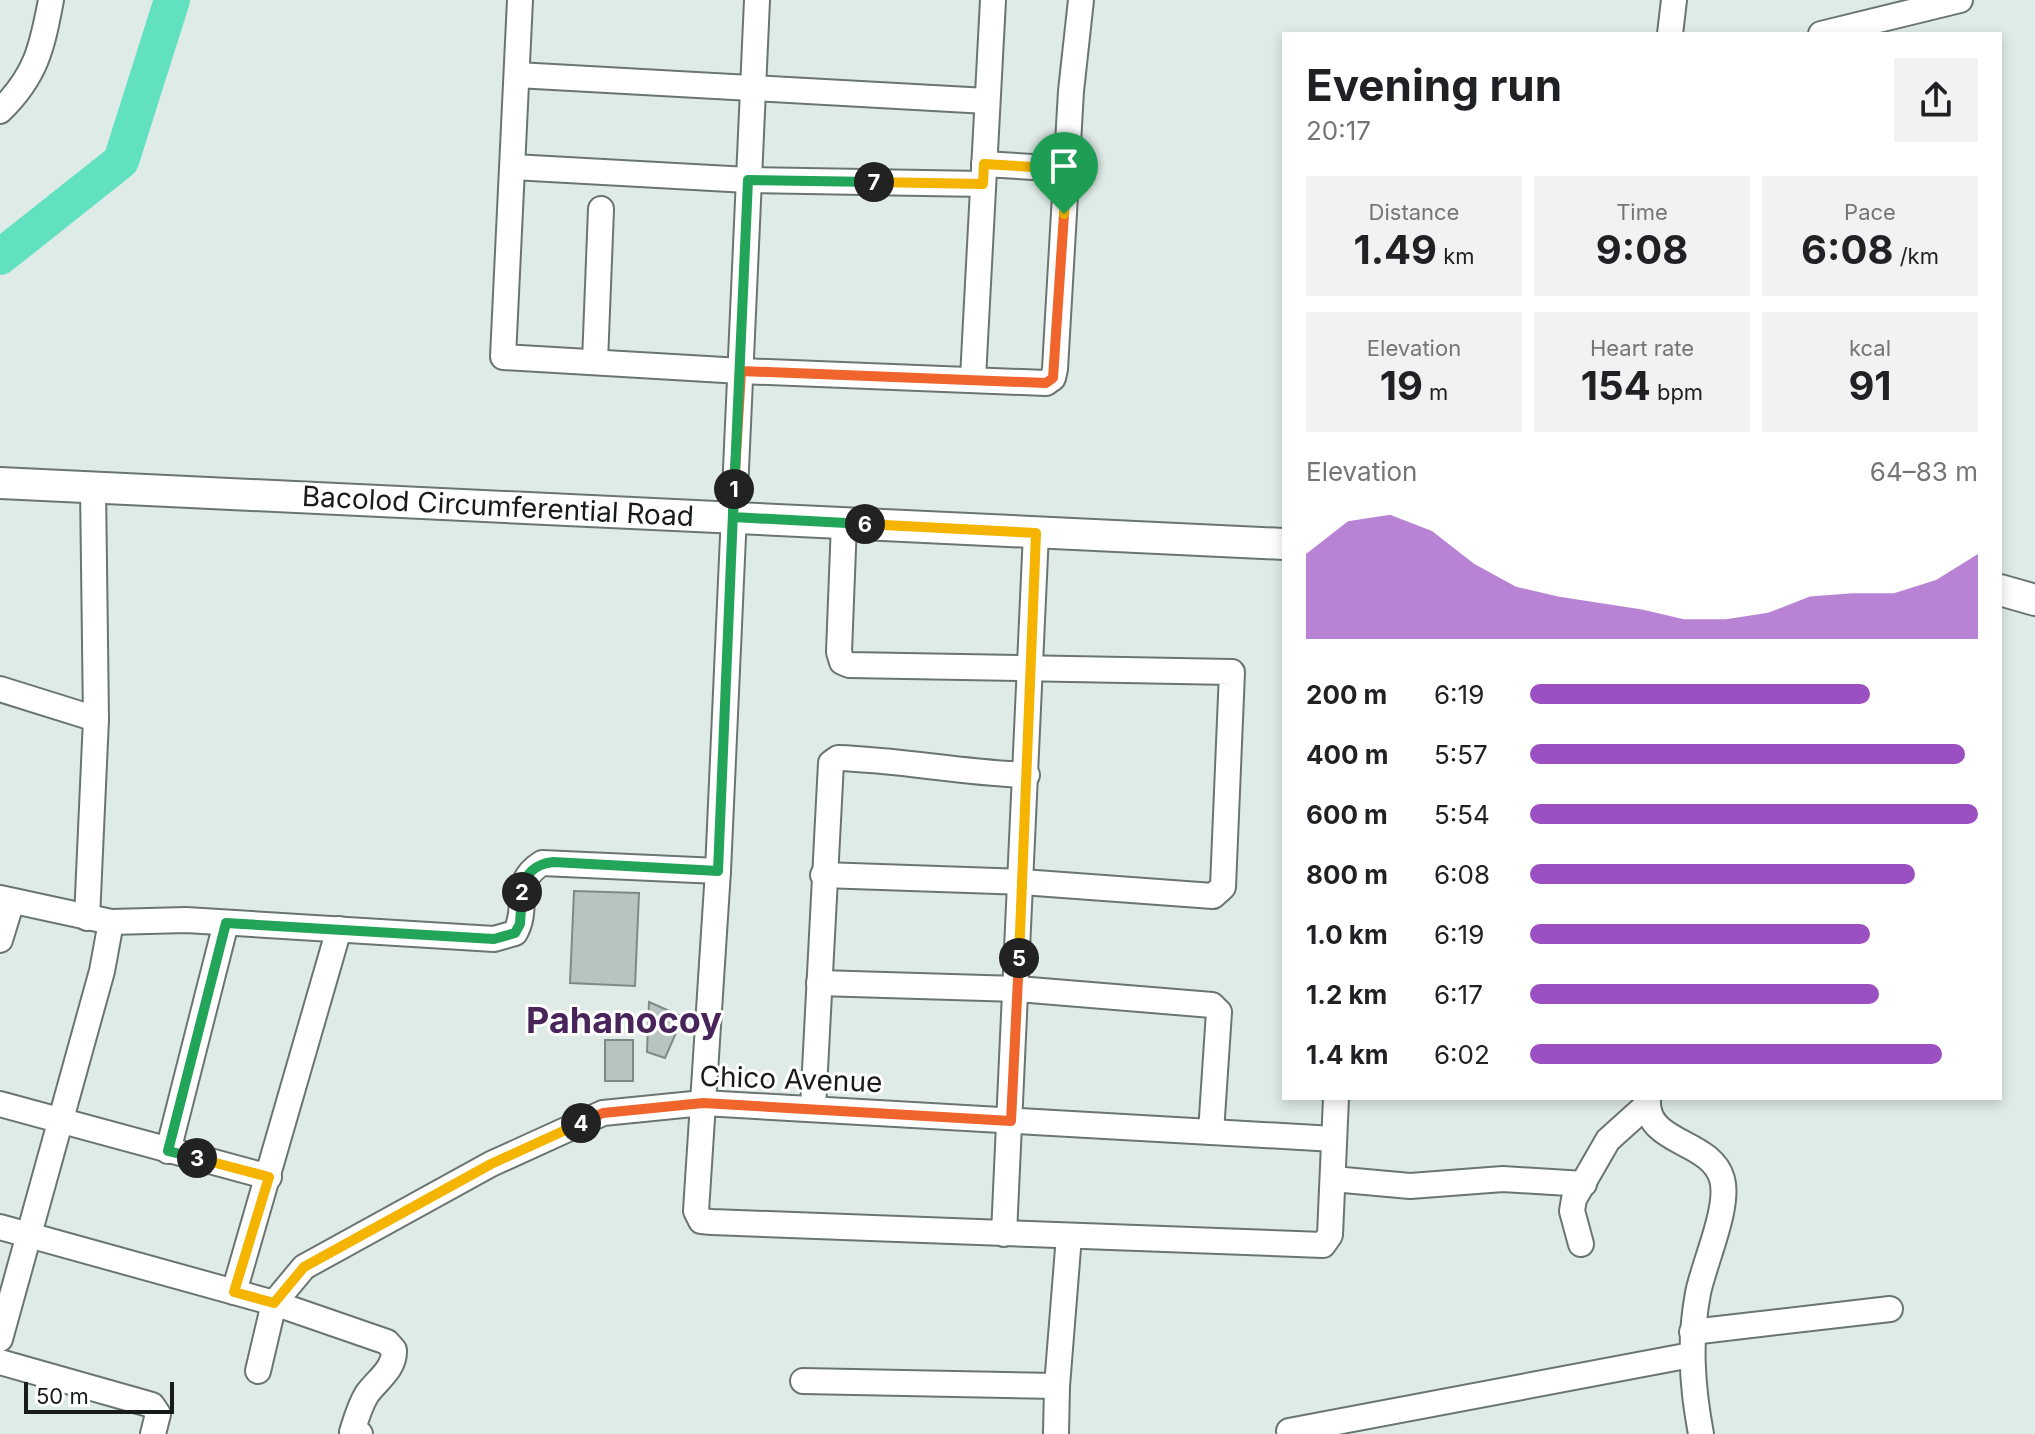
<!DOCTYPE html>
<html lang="en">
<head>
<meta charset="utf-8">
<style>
	:root { --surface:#fff; --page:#f2f2f2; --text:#202124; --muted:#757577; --accent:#9b50c2 }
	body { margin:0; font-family:Inter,sans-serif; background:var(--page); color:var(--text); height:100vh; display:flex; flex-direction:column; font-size:30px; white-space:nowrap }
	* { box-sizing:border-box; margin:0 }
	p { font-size:26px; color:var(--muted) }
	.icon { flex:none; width:44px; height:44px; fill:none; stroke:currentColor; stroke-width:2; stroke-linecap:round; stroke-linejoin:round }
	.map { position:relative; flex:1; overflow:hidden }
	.side { position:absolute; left:1282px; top:32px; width:720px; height:1068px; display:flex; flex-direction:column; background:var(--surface); border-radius:0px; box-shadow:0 4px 12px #0003 }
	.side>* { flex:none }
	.scale { position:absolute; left:24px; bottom:20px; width:150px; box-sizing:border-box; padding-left:8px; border:4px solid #171b19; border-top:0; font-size:22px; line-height:28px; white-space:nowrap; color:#171b19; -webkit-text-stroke:6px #fff; paint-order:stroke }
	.pin { position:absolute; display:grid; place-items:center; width:68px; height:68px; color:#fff; margin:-82px -34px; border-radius:50% 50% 50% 0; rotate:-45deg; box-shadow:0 0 8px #0007 }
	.pin .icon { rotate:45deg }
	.km { position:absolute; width:40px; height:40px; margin:-20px; border-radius:50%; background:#222; color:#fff; font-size:22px; line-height:40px; text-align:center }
	.round { display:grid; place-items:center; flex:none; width:84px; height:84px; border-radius:0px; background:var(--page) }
	.head { display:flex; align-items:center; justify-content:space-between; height:136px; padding:0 24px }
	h1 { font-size:44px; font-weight:700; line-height:60px }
	.figures { display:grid; grid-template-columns:repeat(3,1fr); gap:12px; height:136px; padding:8px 24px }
	.figures div { display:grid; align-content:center; border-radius:0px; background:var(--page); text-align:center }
	.figures b { font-size:40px; font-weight:700 }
	.figures small { font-size:22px; font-weight:400 }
	.figures p { font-size:22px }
	.chart { height:224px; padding:16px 24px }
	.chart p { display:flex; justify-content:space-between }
	.chart svg { width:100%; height:144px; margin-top:8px; fill:var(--accent); opacity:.7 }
	ul { padding:0 24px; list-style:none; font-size:26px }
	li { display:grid; grid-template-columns:128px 96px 1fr; align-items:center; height:60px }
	li i { height:20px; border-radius:10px; background:var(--accent) }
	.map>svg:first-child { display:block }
</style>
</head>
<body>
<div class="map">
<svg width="2035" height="1434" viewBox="0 0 2035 1434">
	<rect width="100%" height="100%" fill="#dfebe7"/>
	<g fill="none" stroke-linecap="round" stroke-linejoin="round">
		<!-- river -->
		<polyline stroke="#62e1c0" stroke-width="36" points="0,257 121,161 172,0"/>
	</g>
	<!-- building -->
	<g fill="#b8c4c0" stroke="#7f8a86" stroke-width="2">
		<polygon points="574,891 639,893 635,986 570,983"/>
		<polygon points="649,1002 683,1017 665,1058 647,1052"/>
		<rect x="605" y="1040" width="28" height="41"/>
	</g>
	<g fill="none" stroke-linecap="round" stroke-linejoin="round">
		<defs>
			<g id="minor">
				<polyline points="520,0 503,357 741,371 1046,383 1053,378 1055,369 1071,91 1081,0"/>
				<polyline points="757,0 718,871 696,1211 701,1221 712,1222 1323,1245 1330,1235 1336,1098"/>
				<polyline points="1670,34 1674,0"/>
				<polyline points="1821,34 1960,0"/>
				<polyline points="517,75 987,101"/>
				<path d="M0,111c36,-35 42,-63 51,-111"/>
				<polyline points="984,164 1067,169"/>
				<polyline points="513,167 748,180 983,184"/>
				<polyline points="595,362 601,209"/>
				<polyline points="973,378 993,0"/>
				<polyline points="0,689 96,719"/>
				<polyline points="823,875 1022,882 1213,896 1223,887 1232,672 849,665 842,662 839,652 844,523"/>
				<path d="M0,898l111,24 75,-2 308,19 21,-6c15,-27 -5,-50 27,-70l176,8"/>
				<polyline points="87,918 96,719 93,487"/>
				<polyline points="0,940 12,901"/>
				<polyline points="819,983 1018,989 1212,1005 1219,1012 1211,1132"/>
				<path d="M1648,1098c-4,47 63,41 74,81 8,28 -18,84 -24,114 -9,48 -6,93 3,141"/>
				<polyline points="0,1104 269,1177"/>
				<path d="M813,1108l18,-345 7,-5c64,2 125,15 189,17"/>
				<polyline points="168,1151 226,923"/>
				<polyline points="1333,1179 1410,1186 1503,1179 1584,1184"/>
				<path d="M0,1227l274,76 113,39 7,8c1,19 -17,30 -27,44 -7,11 -11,25 -15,38l8,2"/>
				<polyline points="1004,1234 1036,533"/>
				<polyline points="1581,1244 1572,1211 1574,1199 1608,1140 1648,1104"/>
				<polyline points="234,1292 339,929"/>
				<polyline points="1692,1332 1890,1309"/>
				<polyline points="0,1339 102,971 111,922"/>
				<polyline points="0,1362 152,1405 158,1414 153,1434"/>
				<polyline points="258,1371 274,1303 304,1267 491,1164 603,1113 703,1103 1334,1139"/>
				<polyline points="803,1381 1057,1386 1069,1236"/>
				<polyline points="1289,1431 1691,1355"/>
				<polyline points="1056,1434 1057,1386"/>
			</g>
			<g id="major">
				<polyline points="0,483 1284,544"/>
				<polyline points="2000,590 2035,600"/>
			</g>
		</defs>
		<!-- minor casing -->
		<use href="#minor" stroke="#6a7571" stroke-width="28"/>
		<!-- major casing -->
		<use href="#major" stroke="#6a7571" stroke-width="34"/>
		<!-- minor -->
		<use href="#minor" stroke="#fff" stroke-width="24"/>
		<!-- major -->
		<use href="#major" stroke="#fff" stroke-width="30"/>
	</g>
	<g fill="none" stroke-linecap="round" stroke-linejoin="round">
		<defs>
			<polyline id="split-1" points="734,489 741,371 1046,383 1053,378 1064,214"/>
			<path id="split-2" d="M522,892c2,-18 13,-28 31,-30l165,9 16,-382"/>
			<polyline id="split-3" points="197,1158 168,1151 226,923 494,939 515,933 520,924 522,892"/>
			<polyline id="split-4" points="197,1158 269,1177 234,1292 274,1303 304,1267 491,1164 581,1123"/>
			<polyline id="split-5" points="581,1123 603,1113 703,1103 1011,1121 1019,958"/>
			<polyline id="split-6" points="865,524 1036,533 1019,958"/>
			<polyline id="split-7" points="865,524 733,517 748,180 874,182"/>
			<polyline id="split-8" points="874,182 983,184 984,164 1067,169 1064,214"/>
		</defs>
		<!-- split-1 casing -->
		<use href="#split-1" stroke="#fff" stroke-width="16"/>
		<!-- split-2 casing -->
		<use href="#split-2" stroke="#fff" stroke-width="16"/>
		<!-- split-3 casing -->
		<use href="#split-3" stroke="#fff" stroke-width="16"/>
		<!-- split-4 casing -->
		<use href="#split-4" stroke="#fff" stroke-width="16"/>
		<!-- split-5 casing -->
		<use href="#split-5" stroke="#fff" stroke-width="16"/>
		<!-- split-6 casing -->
		<use href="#split-6" stroke="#fff" stroke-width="16"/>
		<!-- split-7 casing -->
		<use href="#split-7" stroke="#fff" stroke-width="16"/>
		<!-- split-8 casing -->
		<use href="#split-8" stroke="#fff" stroke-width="16"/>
		<!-- split-1 -->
		<use href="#split-1" stroke="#f0652b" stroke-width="10"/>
		<!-- split-2 -->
		<use href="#split-2" stroke="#22a559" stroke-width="10"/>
		<!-- split-3 -->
		<use href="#split-3" stroke="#22a559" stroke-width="10"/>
		<!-- split-4 -->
		<use href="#split-4" stroke="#f5b400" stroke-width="10"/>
		<!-- split-5 -->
		<use href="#split-5" stroke="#f0652b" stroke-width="10"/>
		<!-- split-6 -->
		<use href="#split-6" stroke="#f5b400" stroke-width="10"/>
		<!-- split-7 -->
		<use href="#split-7" stroke="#22a559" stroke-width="10"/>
		<!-- split-8 -->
		<use href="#split-8" stroke="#f5b400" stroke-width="10"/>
	</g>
	<g text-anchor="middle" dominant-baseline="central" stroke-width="6" stroke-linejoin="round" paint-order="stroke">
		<!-- street labels -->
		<g font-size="28" fill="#171b19" stroke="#fff">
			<text transform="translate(498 506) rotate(3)">Bacolod Circumferential Road</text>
			<text transform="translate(791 1079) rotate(2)">Chico Avenue</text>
		</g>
		<!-- district labels -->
		<g font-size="36" font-weight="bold" fill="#48245b" stroke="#fff">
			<text x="624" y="1020">Pahanocoy</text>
		</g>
	</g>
</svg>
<div class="scale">50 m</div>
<div class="pin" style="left:1064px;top:214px;background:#1e9e55"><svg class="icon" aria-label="arrive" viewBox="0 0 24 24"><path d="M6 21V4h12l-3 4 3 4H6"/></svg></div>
<b class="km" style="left:734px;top:489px">1</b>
<b class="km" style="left:522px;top:892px">2</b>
<b class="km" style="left:197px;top:1158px">3</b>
<b class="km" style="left:581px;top:1123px">4</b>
<b class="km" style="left:1019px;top:958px">5</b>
<b class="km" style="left:865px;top:524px">6</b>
<b class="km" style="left:874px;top:182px">7</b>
<section class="side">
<div class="head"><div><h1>Evening run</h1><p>20:17</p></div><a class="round"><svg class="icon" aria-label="share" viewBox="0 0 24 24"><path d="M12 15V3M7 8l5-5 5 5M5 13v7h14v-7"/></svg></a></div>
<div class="figures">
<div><p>Distance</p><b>1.49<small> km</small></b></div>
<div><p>Time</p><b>9:08</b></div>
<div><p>Pace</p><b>6:08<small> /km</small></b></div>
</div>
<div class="figures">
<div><p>Elevation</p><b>19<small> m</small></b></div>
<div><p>Heart rate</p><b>154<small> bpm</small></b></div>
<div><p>kcal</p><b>91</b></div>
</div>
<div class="chart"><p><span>Elevation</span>64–83 m</p>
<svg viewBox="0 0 160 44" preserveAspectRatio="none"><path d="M0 44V18L10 8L20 6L30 11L40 21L50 28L60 31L70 33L80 35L90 38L100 38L110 36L120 31L130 30L140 30L150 26L160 18V44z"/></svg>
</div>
<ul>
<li><b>200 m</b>6:19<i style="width:76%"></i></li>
<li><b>400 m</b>5:57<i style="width:97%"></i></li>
<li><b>600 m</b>5:54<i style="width:100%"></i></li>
<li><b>800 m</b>6:08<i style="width:86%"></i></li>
<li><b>1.0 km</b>6:19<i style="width:76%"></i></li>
<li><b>1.2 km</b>6:17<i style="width:78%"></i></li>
<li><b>1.4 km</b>6:02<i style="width:92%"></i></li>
</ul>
</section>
</div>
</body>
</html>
